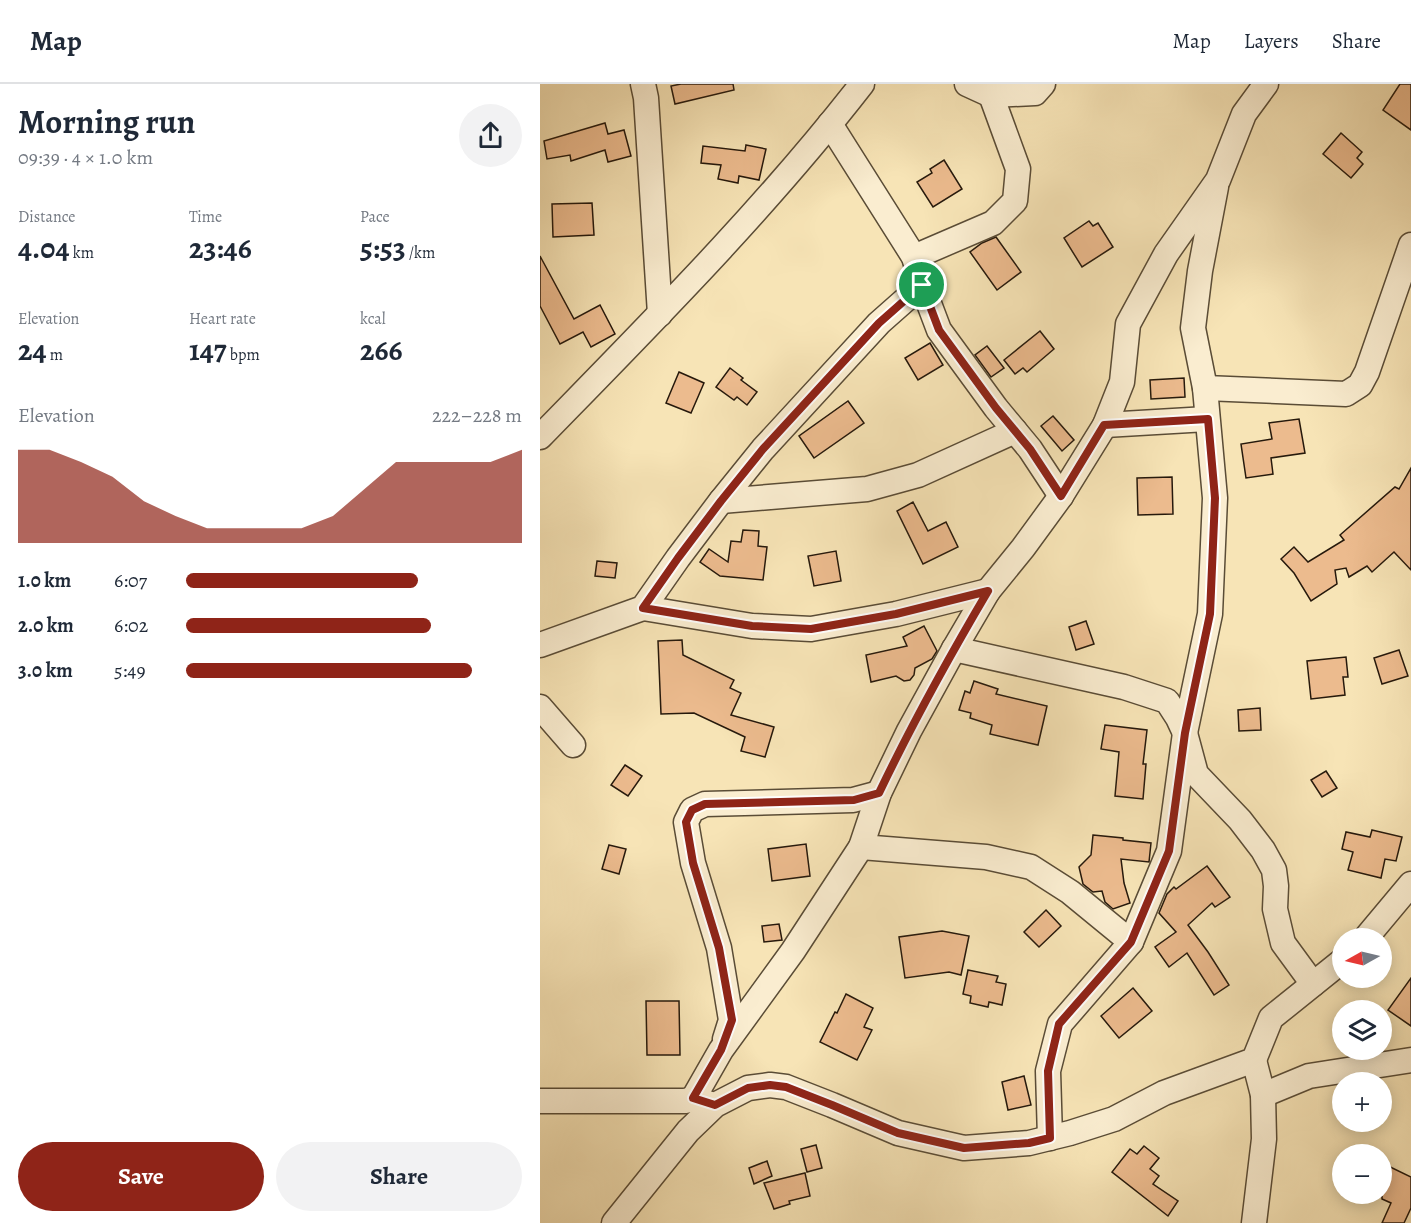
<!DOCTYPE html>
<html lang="en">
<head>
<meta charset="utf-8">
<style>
	:root { --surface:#fff; --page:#f2f2f3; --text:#1f2937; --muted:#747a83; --line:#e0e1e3; --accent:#8f2418 }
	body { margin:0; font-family:Alegreya,serif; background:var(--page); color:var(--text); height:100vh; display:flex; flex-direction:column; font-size:22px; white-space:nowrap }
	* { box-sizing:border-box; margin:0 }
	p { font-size:20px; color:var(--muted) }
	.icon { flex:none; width:33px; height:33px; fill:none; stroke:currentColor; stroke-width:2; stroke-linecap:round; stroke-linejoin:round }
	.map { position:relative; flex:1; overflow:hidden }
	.sheet { display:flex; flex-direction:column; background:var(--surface); width:540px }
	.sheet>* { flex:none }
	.needle { width:39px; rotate:262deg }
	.controls { position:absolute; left:792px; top:844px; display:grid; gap:12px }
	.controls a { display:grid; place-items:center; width:60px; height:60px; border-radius:50%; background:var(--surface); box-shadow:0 3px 15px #0003; font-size:30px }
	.pin { position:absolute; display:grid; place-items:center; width:51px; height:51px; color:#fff; margin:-26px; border:3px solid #fff; border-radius:50%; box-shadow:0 2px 6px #0007 }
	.round { display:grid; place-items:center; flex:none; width:63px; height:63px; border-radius:32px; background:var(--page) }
	.headline { display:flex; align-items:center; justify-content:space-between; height:102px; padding:0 18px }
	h1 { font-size:33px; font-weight:600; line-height:45px }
	.metrics { display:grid; grid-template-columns:repeat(3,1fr); gap:9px; height:102px; padding:6px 18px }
	.metrics div { display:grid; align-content:center }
	.metrics b { font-size:30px; font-weight:600 }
	.metrics small { font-size:16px; font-weight:400 }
	.metrics p { font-size:16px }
	.chart { height:168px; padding:12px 18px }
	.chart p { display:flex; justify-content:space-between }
	.chart svg { width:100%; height:108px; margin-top:6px; fill:var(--accent); opacity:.7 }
	.primary-button { display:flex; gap:12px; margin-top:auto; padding:12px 18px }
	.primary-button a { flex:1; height:69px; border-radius:36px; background:var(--accent); color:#fff; font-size:24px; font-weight:600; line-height:69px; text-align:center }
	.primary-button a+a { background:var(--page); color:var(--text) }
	ul { padding:0 18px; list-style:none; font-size:20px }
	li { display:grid; grid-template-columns:96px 72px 1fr; align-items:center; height:45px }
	li i { height:15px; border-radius:8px; background:var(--accent) }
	header { display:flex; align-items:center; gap:36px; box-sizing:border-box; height:84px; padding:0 30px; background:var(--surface); border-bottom:2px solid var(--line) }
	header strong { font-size:28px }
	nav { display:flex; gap:33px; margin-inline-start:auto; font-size:21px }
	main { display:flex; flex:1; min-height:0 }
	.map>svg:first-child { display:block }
</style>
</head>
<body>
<header>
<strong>Map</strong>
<nav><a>Map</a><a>Layers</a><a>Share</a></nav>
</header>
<main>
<section class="sheet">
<div class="headline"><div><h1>Morning run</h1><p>09:39 · 4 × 1.0 km</p></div><a class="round"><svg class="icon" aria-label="share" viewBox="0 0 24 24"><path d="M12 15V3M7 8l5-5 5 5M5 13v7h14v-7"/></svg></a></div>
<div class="metrics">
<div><p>Distance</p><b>4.04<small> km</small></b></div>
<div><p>Time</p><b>23:46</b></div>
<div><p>Pace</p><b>5:53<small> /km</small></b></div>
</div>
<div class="metrics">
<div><p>Elevation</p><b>24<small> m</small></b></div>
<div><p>Heart rate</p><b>147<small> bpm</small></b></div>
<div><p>kcal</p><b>266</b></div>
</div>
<div class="chart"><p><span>Elevation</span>222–228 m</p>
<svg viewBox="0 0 160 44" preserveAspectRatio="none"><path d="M0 44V6L10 6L20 11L30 17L40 27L50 33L60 38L70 38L80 38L90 38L100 33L110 22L120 11L130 11L140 11L150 11L160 6V44z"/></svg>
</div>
<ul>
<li><b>1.0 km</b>6:07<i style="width:69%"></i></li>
<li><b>2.0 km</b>6:02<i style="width:73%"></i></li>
<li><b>3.0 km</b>5:49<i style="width:85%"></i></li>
</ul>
<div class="primary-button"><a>Save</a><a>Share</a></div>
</section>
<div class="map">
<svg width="871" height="1139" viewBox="0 0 871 1139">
	<rect width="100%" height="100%" fill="#f7e4b6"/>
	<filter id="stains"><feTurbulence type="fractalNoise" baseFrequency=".00333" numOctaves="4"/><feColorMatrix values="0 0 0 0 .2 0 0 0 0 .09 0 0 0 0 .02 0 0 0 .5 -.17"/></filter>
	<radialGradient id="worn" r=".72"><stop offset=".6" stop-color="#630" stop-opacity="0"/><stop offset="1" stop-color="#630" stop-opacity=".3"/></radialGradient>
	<!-- building -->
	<g fill="#ecbb8e" stroke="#26190c" stroke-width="1.5">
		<polygon points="141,0 193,0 194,6 135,20 131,2"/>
		<polygon points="860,0 871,0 871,46 843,26"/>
		<polygon points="65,39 68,50 84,46 91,72 68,78 65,66 31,77 30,71 7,75 4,57"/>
		<polygon points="801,49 822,68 817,74 823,80 811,94 783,70"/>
		<polygon points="206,61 226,65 219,96 199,92 198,99 178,95 181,81 161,79 163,62 205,67"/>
		<polygon points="404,76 422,105 393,123 377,98 392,89 390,85"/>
		<polygon points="52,119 54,151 13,153 12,120"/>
		<polygon points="549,137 553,142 558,139 573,163 542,183 524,154"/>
		<polygon points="456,153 481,188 457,206 430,168 442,159"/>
		<polygon points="0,172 34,235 60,221 75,250 51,263 43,248 20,260 0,222"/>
		<polygon points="500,247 514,265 487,288 483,284 475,290 464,276"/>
		<polygon points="390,259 403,281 378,296 365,274"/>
		<polygon points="447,262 464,284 451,293 435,271"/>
		<polygon points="190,284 203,294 201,296 217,308 207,321 197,313 194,316 176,303"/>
		<polygon points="139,288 164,299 151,329 126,319"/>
		<polygon points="644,294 645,313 611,315 610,296"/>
		<polygon points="308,317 324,339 274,374 259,352"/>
		<polygon points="513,332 534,356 522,367 501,342"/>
		<polygon points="759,335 765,369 731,374 733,390 706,394 701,360 732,355 729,339"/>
		<polygon points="871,384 871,486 854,468 832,488 827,482 809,493 806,484 795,486 797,500 771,517 754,489 741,475 754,463 768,478 804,456 800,451 855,403 859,405"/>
		<polygon points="632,393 633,430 598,431 597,394"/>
		<polygon points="373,418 388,447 406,438 418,463 383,480 357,427"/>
		<polygon points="203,446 219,447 218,462 227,463 223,496 180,492 160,478 169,465 188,478 191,457 201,458"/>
		<polygon points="296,467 301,497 274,502 268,472"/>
		<polygon points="57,477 77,479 75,494 55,492"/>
		<polygon points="546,537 554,560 536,566 529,543"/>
		<polygon points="384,542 397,567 392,575 375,584 374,591 370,596 364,597 356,592 331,598 326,571 367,562 363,553"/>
		<polygon points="142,556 143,571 194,596 190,604 201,609 191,631 234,643 225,673 201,667 205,653 154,629 121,630 118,557"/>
		<polygon points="859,566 868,592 842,600 834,574"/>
		<polygon points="806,573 808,593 803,593 805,611 771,615 767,577"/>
		<polygon points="434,597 458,605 456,610 507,622 498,661 450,650 452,641 430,634 431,629 419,626 425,607 430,609"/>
		<polygon points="720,624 721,646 699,647 698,626"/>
		<polygon points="565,641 607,646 603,680 606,680 603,715 575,712 579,668 561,665"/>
		<polygon points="85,681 102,692 88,712 71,701"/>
		<polygon points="786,687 797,704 782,713 771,696"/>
		<polygon points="832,746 862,753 856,777 845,775 841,794 808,786 813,768 802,765 806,748 830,753"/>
		<polygon points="553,751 583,754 583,756 611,759 609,778 581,775 584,799 590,819 573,825 565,818 562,807 553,808 543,800 539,783 551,771"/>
		<polygon points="266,760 270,792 232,797 228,765"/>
		<polygon points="69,761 86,765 79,790 62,785"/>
		<polygon points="667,782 690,813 675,823 672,819 648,841 668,868 689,901 674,911 647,869 629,883 615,863 636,848 619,829 627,810 634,803 636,805"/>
		<polygon points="506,826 521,842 499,863 484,848"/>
		<polygon points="239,840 242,856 224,858 222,842"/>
		<polygon points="402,847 429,852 421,891 409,888 365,894 359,853"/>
		<polygon points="428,886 458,892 456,898 466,900 462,921 449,918 448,923 430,919 431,912 423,910"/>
		<polygon points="871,894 871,942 848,926"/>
		<polygon points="593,904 612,927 579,954 561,932"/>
		<polygon points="306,910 333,924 324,943 332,946 317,976 280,958 295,928 297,929"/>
		<polygon points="106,917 139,917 140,971 107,971"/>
		<polygon points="484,992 491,1021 468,1026 462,998"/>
		<polygon points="276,1061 282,1084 267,1088 261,1065"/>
		<polygon points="604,1062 619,1074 610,1085 619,1092 613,1100 638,1117 628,1132 572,1088 590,1065 597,1070"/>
		<polygon points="227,1077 232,1092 214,1100 209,1084"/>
		<polygon points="842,1079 871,1093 871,1124 864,1139 842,1139 851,1119 842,1115"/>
		<polygon points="265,1089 270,1112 249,1117 250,1120 234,1125 224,1099"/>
	</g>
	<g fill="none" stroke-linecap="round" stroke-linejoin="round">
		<defs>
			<g id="street">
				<polyline points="103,0 106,14 120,230"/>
				<polyline points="427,0 451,11 495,9 503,0"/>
				<polyline points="290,40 374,173 382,201 399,246 456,324 490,365 521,412"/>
				<polyline points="374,173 453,139 475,117 478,85 451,11"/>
				<polyline points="665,304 806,310 820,301 827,288 871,161"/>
				<polyline points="565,341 667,335"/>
				<path d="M0,353c111,-114 224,-227 322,-353"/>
				<polyline points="181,417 327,405 378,391 475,347"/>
				<polyline points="103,524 212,542 271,545 356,530 448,507"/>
				<polyline points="0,561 103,524 138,474 181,417 223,365 339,239 382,201"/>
				<polyline points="414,565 584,603 627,617 638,634 645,649 656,690 700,736 723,766 734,786 736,802 735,825 743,859 773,900"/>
				<polyline points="0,623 33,661"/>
				<polyline points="321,763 446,773 491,783 530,808 591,858"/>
				<polyline points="825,855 871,800"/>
				<polyline points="185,955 191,936 179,864 153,779 146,738 152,726 165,720 313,716 339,709"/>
				<polyline points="723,1011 769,992 871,976"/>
				<polyline points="153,1015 181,966 253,867 321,763 339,709 369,647 414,565 448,507 483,464 521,412 565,341 582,298 588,240 626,170 678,96 704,30 726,0"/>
				<polyline points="0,1017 145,1017 153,1015 168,1019"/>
				<polyline points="510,1054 508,987 520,940 591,858 629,767 645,649 670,530 675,414 665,304 653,244 660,187 676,103"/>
				<polyline points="74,1139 148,1047 175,1021 208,1004 230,1001 246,1003 292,1021 358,1049 424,1064 489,1059 530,1049 574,1035 624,1009 714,976 731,934 802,877"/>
				<polyline points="714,1139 724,1055 723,1011 714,976"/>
			</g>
		</defs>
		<!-- street casing -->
		<use href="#street" stroke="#5a4c36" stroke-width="27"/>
		<!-- street -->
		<use href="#street" stroke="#faedd0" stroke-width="24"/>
	</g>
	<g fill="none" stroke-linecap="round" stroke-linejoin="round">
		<defs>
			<path id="route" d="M382,201l17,45 57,78 34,41 31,47 43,-71 104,-6 7,79 -5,116 -25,119 -16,118 -38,91 -72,82 -11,47 2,67 -21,5 -65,5 -66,-15 -66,-28 -46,-18 -16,-2 -22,3 -33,17 -22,-7 28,-48 11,-30 -13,-72 -26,-85 -7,-41 6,-12 13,-6 149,-4 25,-7c33,-69 70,-136 109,-202l-92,23 -85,15 -59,-3 -109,-18 35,-50 43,-57 42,-52 116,-126z"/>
		</defs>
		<!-- route casing -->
		<use href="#route" stroke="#fff" stroke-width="12"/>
		<!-- route -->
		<use href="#route" stroke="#8f2418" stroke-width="8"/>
	</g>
	<rect width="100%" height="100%" filter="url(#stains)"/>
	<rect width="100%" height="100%" fill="url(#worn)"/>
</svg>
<div class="controls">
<a><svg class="needle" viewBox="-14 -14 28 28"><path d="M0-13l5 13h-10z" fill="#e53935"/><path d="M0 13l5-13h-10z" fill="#747a83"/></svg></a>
<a><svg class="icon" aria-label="layers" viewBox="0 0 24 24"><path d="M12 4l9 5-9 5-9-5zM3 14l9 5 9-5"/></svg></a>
<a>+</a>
<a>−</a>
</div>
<div class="pin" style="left:382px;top:201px;background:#1e9e55"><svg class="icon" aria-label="arrive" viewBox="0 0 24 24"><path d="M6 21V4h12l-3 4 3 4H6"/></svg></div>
</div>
</main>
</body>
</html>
